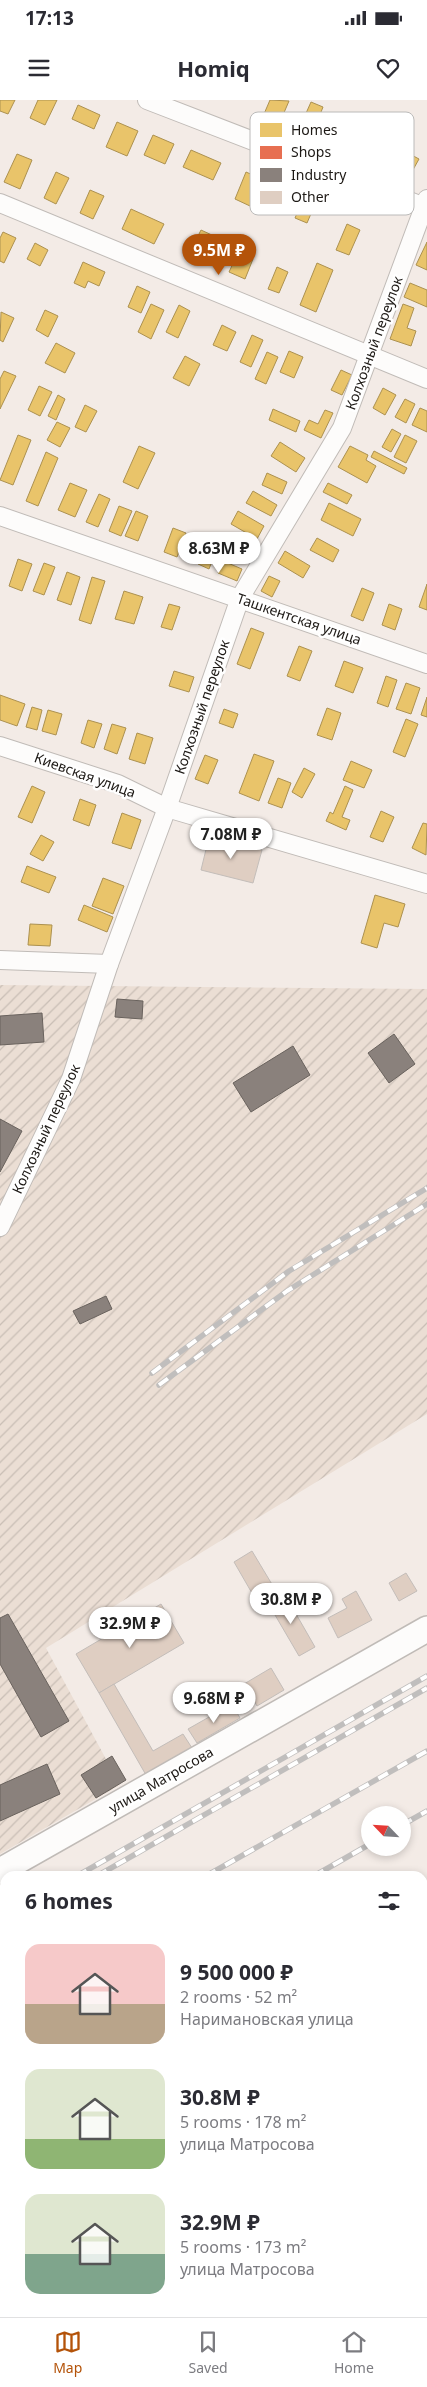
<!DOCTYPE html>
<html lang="en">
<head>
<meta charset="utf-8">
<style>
  :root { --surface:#fff; --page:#f2f2f3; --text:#2b2b33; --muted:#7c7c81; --line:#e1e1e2; --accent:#b45309 }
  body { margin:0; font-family:"Noto Sans",sans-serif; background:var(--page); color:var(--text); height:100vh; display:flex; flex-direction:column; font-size:19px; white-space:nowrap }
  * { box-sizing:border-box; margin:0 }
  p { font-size:16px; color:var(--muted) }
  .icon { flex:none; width:28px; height:28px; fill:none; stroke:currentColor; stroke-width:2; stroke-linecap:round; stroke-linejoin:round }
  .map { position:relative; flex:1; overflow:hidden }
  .sheet { position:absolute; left:0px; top:1771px; width:428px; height:446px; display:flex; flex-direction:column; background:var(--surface); border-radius:15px 15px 0 0; box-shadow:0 2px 8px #0003 }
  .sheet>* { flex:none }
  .needle { width:32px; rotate:295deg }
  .tools { position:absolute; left:361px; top:1706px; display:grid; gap:10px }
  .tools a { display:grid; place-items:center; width:50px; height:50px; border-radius:50%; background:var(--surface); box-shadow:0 2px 8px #0003; font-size:25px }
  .price { position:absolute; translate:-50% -42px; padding:0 11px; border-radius:18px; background:#fff; color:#222; font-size:16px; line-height:32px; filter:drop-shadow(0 1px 2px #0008) }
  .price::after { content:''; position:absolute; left:50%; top:30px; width:15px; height:11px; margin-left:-8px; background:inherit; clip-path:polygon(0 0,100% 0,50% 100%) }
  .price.active { background:var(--accent); color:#fff }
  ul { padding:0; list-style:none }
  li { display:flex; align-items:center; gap:15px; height:125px; padding:0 25px }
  li span { display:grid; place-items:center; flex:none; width:140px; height:100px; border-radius:15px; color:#555 }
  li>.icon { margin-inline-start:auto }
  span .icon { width:60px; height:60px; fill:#fffc; stroke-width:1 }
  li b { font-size:21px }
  h2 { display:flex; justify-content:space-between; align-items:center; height:60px; padding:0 25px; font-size:21px }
  .status { display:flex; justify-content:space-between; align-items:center; height:35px; padding:0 25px; background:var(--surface); direction:ltr }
  .status svg { height:14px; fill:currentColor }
  header { display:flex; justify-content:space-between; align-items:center; height:65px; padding:0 25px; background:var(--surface); font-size:22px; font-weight:700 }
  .tabs { display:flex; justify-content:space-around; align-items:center; height:70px; border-top:1px solid var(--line); background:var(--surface); font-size:14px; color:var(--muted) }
  .tabs a { display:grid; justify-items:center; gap:2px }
  .tabs .active { color:var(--accent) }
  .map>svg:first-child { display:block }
</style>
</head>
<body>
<div class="status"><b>17:13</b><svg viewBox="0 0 49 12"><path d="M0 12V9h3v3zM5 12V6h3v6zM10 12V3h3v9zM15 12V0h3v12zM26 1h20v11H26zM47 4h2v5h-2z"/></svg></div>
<header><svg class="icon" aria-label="menu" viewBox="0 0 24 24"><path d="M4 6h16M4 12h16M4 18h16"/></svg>Homiq<svg class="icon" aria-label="heart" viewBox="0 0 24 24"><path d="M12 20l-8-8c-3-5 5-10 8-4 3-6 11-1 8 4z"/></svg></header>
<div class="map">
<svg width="427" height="2217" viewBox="0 0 427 2217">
  <defs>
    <pattern id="industrial-furrows" width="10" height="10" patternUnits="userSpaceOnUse" patternTransform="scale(1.25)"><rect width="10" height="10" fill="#ebded4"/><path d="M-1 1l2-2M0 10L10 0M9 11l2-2" fill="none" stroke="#c9beb5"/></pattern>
  </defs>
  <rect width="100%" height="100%" fill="#f3ebe6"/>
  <g fill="url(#industrial-furrows)">
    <polygon points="0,885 427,889 427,1314 46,1548 120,1685 0,1754"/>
    <polygon points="427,1930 427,2217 0,2217 0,2187 5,2184 5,2212 422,2212 422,1933"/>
  </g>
  <g fill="#e9c46a" stroke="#ac9150">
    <polygon points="0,0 15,0 8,14 0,11"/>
    <polygon points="38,0 57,0 45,25 30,18"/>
    <polygon points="270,0 289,1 280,22 264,14"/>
    <polygon points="311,2 323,7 312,35 299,29"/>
    <polygon points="78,5 100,15 94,29 72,19"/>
    <polygon points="117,22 138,31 127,56 106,47"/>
    <polygon points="153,35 174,44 165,64 144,55"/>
    <polygon points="191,50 221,63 213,80 183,67"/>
    <polygon points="406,52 419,59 409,77 397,70"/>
    <polygon points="17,54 32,60 20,89 4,82"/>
    <polygon points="56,72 69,78 56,104 44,98"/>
    <polygon points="246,72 262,79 250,106 235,99"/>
    <polygon points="90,90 104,96 93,119 80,113"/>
    <polygon points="304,97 316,102 307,123 295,118"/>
    <polygon points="131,109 164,124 154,144 122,129"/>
    <polygon points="347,124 360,130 349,155 336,150"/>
    <polygon points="201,130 214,136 201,162 188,156"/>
    <polygon points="3,132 16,138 4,163 0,161 0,138"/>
    <polygon points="427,142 427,170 416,165"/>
    <polygon points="35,143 48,150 40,166 27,159"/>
    <polygon points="238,153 253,159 245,179 229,172"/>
    <polygon points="83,162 105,172 99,186 88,181 85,188 74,183"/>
    <polygon points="317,163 333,170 316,212 300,205"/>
    <polygon points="277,167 288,172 279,193 268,189"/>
    <polygon points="410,183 427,190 427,207 404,197"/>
    <polygon points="137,186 150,192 141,213 128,207"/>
    <polygon points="151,204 164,210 151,239 138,232"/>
    <polygon points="403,204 414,208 407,228 416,231 411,246 390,239"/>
    <polygon points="179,205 190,211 178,238 166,232"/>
    <polygon points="45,210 58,216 48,237 36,230"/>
    <polygon points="1,212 14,218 3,242 0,240"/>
    <polygon points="222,225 236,232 227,251 213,245"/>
    <polygon points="252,235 263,240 251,267 240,262"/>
    <polygon points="56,243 75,253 65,273 45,263"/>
    <polygon points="289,251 303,257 294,278 280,272"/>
    <polygon points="267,252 278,257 266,284 255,279"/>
    <polygon points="185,256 200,264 189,286 173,278"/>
    <polygon points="341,270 352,275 342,295 331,290"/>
    <polygon points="4,271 16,276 0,309 0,279"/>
    <polygon points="39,286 52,292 40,316 28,310"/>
    <polygon points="383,288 396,295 385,315 373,308"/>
    <polygon points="58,295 65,299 56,320 48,316"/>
    <polygon points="405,299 415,304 406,323 395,317"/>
    <polygon points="85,305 97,311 86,332 75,327"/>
    <polygon points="420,308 427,311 427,332 412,325"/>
    <polygon points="273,309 300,321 296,332 269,320"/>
    <polygon points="325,310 333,313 321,338 304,330 309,320 318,324"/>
    <polygon points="57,322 70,328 60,347 47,340"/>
    <polygon points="392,329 401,334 391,352 382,347"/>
    <polygon points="18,335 31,340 13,385 0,380"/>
    <polygon points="405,335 417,341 406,363 394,357"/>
    <polygon points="280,342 305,358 296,372 271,356"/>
    <polygon points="139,346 155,353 138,389 123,382"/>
    <polygon points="350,346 368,355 366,360 376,366 367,383 338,367"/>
    <polygon points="374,351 407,368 404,374 371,357"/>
    <polygon points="46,352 58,358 38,406 26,401"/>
    <polygon points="267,373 287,382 282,394 262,385"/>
    <polygon points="70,383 87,390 75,417 58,410"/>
    <polygon points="328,383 352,395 347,404 323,392"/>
    <polygon points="253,391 277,405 271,416 246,403"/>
    <polygon points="99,394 110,399 98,427 86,422"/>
    <polygon points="329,403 361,419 353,436 321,420"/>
    <polygon points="119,406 132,411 121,436 109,431"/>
    <polygon points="136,411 148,416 138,441 125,436"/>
    <polygon points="238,411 264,426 257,439 231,424"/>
    <polygon points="173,428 186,433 177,457 164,452"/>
    <polygon points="317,438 339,450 333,462 310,450"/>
    <polygon points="204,447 216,451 209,469 198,464"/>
    <polygon points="285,451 310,466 303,478 278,463"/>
    <polygon points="18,459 32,464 22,491 9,486"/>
    <polygon points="223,461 242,469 237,481 218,473"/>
    <polygon points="44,463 55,467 44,495 33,491"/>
    <polygon points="67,472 80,477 71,505 57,500"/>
    <polygon points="269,476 280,481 272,497 261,491"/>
    <polygon points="92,477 105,481 91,524 79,520"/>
    <polygon points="427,484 427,510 419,507"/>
    <polygon points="362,488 374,493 363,521 351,516"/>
    <polygon points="124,491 143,497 134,524 115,519"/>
    <polygon points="169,504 180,507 172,530 161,527"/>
    <polygon points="389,504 402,509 395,530 382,525"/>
    <polygon points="251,528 264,533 250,569 237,564"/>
    <polygon points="299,546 312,551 300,581 287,576"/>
    <polygon points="344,561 363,568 353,593 335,586"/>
    <polygon points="174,571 194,577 189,592 169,586"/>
    <polygon points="386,576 397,580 388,607 377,603"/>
    <polygon points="406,583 420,588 411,614 396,609"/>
    <polygon points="0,595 25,604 17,626 0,620"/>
    <polygon points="427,597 427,617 421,615"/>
    <polygon points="32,607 42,610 37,630 26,627"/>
    <polygon points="327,608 341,613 332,640 317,635"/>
    <polygon points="224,609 238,614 233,628 219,623"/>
    <polygon points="48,610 62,614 56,635 42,631"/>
    <polygon points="406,619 418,624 405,657 393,652"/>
    <polygon points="88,620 102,624 94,648 81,643"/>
    <polygon points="112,624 126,628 117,654 104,649"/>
    <polygon points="137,633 153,638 145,664 129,659"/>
    <polygon points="254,654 274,661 259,701 239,693"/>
    <polygon points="205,655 218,660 208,684 195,679"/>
    <polygon points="351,661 372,670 364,688 343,680"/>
    <polygon points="304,668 315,674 302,698 292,692"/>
    <polygon points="278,678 291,683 282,708 268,703"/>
    <polygon points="32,686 45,692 32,723 18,717"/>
    <polygon points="345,686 353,690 342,717 350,720 346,730 326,721 330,712 333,714"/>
    <polygon points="80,699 96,705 89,726 73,720"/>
    <polygon points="381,711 394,717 383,742 370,737"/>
    <polygon points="122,713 141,720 131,749 112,743"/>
    <polygon points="423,723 427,724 426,755 412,748"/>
    <polygon points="41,735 54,742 43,761 30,754"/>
    <polygon points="27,766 56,777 49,793 21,782"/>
    <polygon points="103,778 124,786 113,814 92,806"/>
    <polygon points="375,795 405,804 398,827 384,823 377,848 361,843"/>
    <polygon points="84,805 113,817 107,832 78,820"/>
    <polygon points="30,824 52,825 50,846 28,845"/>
  </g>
  <g fill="#8a817c" stroke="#69625d">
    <polygon points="117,899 143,901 142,919 115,917"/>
    <polygon points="42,913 44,942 0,945 0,916"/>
    <polygon points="394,934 415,964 389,983 368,953"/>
    <polygon points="293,946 310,975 251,1012 233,983"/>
    <polygon points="0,1019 22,1031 0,1072"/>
    <polygon points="106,1196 112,1209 80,1224 73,1211"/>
    <polygon points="8,1514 69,1621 41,1637 0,1564 0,1518"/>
    <polygon points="112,1656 126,1680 96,1698 81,1675"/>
    <polygon points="47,1664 60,1694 0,1721 0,1685"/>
    <polygon points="427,1944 427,1970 422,1972 422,1947"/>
    <polygon points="253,2212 273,2212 265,2217 255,2217"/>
  </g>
  <g fill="#dfcec2" stroke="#c3bdb9">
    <polygon points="209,737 262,750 253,783 201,770"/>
    <polygon points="252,1451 279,1496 260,1507 234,1462"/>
    <polygon points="406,1473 417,1491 399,1501 389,1483"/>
    <polygon points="356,1491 372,1520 338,1538 328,1518 347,1508 342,1499"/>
    <polygon points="284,1493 315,1547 299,1556 268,1503"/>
    <polygon points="161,1504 184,1543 99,1593 76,1554"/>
    <polygon points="271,1568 284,1590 257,1606 244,1584"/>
    <polygon points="114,1584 153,1651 183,1634 192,1648 146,1675 99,1593"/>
    <polygon points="232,1604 240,1618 197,1643 188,1629"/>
  </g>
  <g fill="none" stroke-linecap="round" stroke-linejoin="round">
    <g stroke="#c0bbb7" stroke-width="20">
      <g id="street">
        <polyline points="147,0 427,108"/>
        <polyline points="0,103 427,279"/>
        <polyline points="0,416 427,564"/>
        <polyline points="0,646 118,684 167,708 427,784"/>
        <polyline points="0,860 109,864"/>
        <polyline points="0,1127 71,979 109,864 167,708 240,498 342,328 427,99"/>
      </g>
    </g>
    <g stroke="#c0bbb7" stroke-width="28">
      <polyline id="secondary" points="0,1771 427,1529"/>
    </g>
    <g stroke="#a4a59b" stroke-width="30">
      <g id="primary">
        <polyline points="422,1880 427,1877"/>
        <polyline points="0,2125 5,2122"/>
      </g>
    </g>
    <use href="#street" stroke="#fdfcfb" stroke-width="18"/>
    <use href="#secondary" stroke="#fdfcfb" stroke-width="25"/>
    <use href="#primary" stroke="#e6e8e2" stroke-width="28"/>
    <g stroke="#c0bebd" stroke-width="5.5">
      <g id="rail">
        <polyline points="152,1273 289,1171 427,1088"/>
        <polyline points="159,1285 287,1191 427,1104"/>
        <polyline points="402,1725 427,1711"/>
        <polyline points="77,1776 427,1576"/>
        <polyline points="97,1776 427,1588"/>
        <polyline points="206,1776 427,1651"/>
        <polyline points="314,1776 370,1744"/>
        <polyline points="0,1820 5,1817"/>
        <polyline points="0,1832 5,1829"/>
        <polyline points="0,1894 5,1891"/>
        <polyline points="0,1953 5,1948"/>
        <polyline points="422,2074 427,2071"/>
        <polyline points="167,2217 174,2212"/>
      </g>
    </g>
    <use href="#rail" stroke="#fff" stroke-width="4" stroke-dasharray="11" stroke-linecap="butt"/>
  </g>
  <g text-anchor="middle" stroke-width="5" stroke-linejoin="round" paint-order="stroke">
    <g font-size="14" fill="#1d1915" stroke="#fff">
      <text transform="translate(374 243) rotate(-70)" y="5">Колхозный переулок</text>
      <text transform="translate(299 519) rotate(19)" y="5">Ташкентская улица</text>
      <text transform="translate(202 607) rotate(-71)" y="5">Колхозный переулок</text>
      <text transform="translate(85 675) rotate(20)" y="5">Киевская улица</text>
      <text transform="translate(46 1029) rotate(-65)" y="5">Колхозный переулок</text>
      <text transform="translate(161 1680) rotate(-30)" y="5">улица Матросова</text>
    </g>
  </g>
  <rect x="250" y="12" width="164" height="103" rx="8" fill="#fff" stroke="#bbbab9" stroke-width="1"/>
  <rect x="260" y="23" width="22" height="14" fill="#e9c46a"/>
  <rect x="260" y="46" width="22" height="13" fill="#e76f51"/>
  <rect x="260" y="68" width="22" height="14" fill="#8a817c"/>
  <rect x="260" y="91" width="22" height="13" fill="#dfcec2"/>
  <g font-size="14" fill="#1d1915">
    <text x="291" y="35">Homes</text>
    <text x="291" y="57">Shops</text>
    <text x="291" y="80">Industry</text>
    <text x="291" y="102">Other</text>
  </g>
</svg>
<div class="tools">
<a><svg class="needle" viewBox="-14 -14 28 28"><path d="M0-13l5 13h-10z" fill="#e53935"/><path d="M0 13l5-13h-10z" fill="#7c7c81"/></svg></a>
</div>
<b class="price active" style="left:219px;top:176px">9.5M ₽</b>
<b class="price" style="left:219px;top:474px">8.63M ₽</b>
<b class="price" style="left:231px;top:760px">7.08M ₽</b>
<b class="price" style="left:291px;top:1525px">30.8M ₽</b>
<b class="price" style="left:130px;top:1549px">32.9M ₽</b>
<b class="price" style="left:214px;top:1624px">9.68M ₽</b>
<section class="sheet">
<h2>6 homes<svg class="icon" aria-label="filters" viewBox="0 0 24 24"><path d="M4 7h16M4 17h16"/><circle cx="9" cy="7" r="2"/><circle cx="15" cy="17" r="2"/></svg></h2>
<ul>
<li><span style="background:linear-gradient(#f6c9c9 60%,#b9a48a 0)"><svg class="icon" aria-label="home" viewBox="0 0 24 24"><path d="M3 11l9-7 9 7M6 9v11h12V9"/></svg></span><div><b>9 500 000 ₽</b><p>2 rooms · 52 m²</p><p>Наримановская улица</p></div></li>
<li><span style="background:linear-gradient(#dfe7d0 70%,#8fb573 0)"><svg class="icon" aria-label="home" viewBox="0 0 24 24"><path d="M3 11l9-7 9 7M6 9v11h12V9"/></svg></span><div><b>30.8M ₽</b><p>5 rooms · 178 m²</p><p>улица Матросова</p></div></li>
<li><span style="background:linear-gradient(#dfe7d0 60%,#7fa58c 0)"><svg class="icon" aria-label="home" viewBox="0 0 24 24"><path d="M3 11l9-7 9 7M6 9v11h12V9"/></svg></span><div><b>32.9M ₽</b><p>5 rooms · 173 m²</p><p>улица Матросова</p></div></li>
</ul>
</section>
</div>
<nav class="tabs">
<a class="active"><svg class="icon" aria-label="map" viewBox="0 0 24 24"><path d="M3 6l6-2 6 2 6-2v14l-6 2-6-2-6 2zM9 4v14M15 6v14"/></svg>Map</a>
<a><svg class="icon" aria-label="saved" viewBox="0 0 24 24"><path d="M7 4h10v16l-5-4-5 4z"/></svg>Saved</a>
<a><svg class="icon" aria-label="home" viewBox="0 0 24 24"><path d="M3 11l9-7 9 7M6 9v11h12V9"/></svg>Home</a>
</nav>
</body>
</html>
